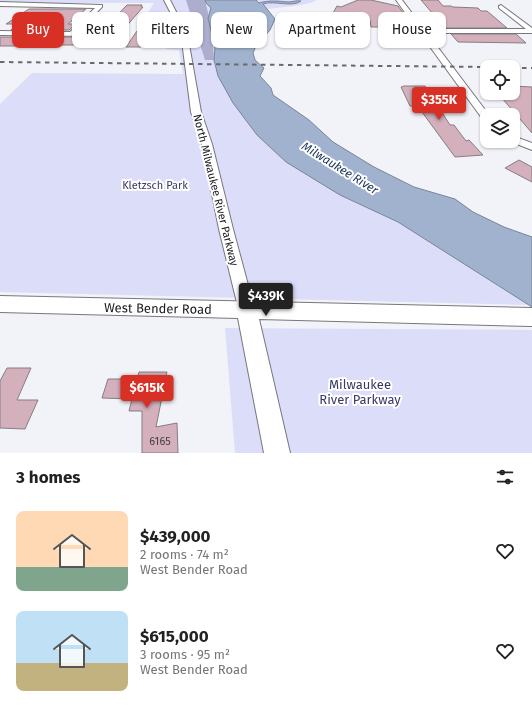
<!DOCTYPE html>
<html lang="en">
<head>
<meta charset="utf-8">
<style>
  :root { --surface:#fff; --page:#f6f6f6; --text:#222; --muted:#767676; --accent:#d93025 }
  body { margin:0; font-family:"Fira Sans",sans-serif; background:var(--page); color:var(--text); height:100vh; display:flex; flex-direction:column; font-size:15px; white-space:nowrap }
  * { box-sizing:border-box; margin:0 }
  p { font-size:13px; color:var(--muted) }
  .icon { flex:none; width:22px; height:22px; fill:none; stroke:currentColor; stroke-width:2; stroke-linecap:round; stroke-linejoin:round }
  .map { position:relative; height:453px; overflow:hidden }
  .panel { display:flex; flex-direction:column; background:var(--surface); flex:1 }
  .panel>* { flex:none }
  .banner { position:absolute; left:12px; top:12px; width:508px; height:36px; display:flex; gap:8px }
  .fabs { position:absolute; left:480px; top:60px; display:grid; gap:8px }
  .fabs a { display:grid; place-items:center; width:40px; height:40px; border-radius:8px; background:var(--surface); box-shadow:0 1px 3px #0004; font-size:20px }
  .price { position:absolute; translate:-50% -34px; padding:0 9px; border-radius:4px; background:var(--accent); color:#fff; font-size:13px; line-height:26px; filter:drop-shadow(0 1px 2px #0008) }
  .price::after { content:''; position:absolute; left:50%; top:24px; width:12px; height:9px; margin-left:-6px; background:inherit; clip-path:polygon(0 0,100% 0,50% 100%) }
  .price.selected { background:#222; color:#fff }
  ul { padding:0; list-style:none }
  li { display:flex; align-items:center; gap:12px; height:100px; padding:0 16px }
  li span { display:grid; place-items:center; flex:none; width:112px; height:80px; border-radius:8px; color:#555 }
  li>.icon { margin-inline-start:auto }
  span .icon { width:48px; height:48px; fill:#fffc; stroke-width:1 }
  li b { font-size:17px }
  h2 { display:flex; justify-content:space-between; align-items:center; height:48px; padding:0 16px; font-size:17px }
  .chip { padding:0 14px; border-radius:8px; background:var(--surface); box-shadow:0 1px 3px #0004; font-size:14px; line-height:36px }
  .chip.selected { background:var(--accent); color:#fff }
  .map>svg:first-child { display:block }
</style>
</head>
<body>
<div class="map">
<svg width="532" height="453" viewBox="0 0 532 453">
  <rect width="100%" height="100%" fill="#f2f2f9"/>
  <g fill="#dcddf9">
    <polygon points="0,0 234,0 241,78 467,265 529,305 0,292 0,104 32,73 183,74 179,50 166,49 169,39 163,22 142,22 154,3 0,3"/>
    <path d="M 256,0 L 317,0 C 307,6 281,7 268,9 Z"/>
    <polygon points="225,328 532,330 532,453 235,453"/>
  </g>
  <polygon fill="#adaece" points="186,0 205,0 212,30 214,60 205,60"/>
  <path fill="#a0b2ce" stroke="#788599" d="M 205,0 L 256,0 L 259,3 C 269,0 278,1 288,2 C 293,2 296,0 301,1 C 292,8 274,0 263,4 L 275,19 L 270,30 L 256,46 L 253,53 L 255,60 L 264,68 L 260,76 L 271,88 L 273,95 L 309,120 L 333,142 L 374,167 L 414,187 L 455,199 L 473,212 L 504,227 L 532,237 L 532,307 L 398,222 L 340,195 L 286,162 L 257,135 L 233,103 L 218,76 L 214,60 L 215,47 L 208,18 L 211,8 L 206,3 Z"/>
  <g fill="#d4b0bc" stroke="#857e81">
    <polygon points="358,0 371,0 398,6 404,14 387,13 389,16 384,16 390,27 371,27 370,20 329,20 337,6 341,7"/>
    <polygon points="421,0 438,0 443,6 451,6 453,7 478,8 481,11 487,11 507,28 445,28"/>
    <polygon points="127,5 142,5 141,7 143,7 124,29 104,29"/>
    <polygon points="29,9 86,9 68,24 76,24 69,30 11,30 19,24 6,24"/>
    <polygon points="86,25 100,25 94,30 81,30"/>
    <polygon points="155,30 149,45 142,45 141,47 126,47 137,31"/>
    <polygon points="451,34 516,34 526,43 458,42"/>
    <polygon points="0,37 87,37 79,45 29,45 28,46 0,46"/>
    <polygon points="404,86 425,86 450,125 454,125 466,141 469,140 483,155 455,157 422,112 416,112 413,106 410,106 401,87"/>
    <polygon points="513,86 532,87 532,133 501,97 513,97"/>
    <polygon points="519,160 532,167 532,182 505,168"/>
    <polygon points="7,368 31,368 17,400 38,400 25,429 0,428 0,381"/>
    <polygon points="139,372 167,372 156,427 177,423 178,453 142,453 142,411 129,411 132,399 102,398 108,379 137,379"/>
  </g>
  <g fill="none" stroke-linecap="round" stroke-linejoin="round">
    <g stroke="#77777d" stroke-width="2">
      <g id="minor">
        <polygon points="164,0 170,0 187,33 201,112 212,144 233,229 255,311 253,316 247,317 241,316 239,311 219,229 202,144 191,112 181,33"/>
        <polygon points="396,0 402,0 424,29 526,29 499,8 499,6 501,5 532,28 532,33 427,33 489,115 487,115 487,122 484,121"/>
        <path d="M 0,2 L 102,5 L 102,7 L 77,32 L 108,32 L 120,37 L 116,41 L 107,44 L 88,36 L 0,35 L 0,31 L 70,32 L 95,8 L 0,6 ZM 99,36 L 112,38 L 107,40 Z"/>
        <polygon points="513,136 532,143 532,150 509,141 513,141"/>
      </g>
    </g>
    <g stroke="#77777d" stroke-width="2">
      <polygon id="tertiary" points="0,296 532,308 532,326 259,319 290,453 264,453 238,318 0,312"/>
    </g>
    <use href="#minor" fill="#fff" fill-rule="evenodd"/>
    <use href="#tertiary" fill="#fff" fill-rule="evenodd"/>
    <g stroke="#6a6a6e" stroke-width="2" stroke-dasharray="4.5 4.5" stroke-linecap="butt">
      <polyline points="0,62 487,67"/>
      <polyline points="513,68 532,68"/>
    </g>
  </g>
  <g text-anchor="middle" stroke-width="4" stroke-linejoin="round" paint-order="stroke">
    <g font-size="11" fill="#3a3865" stroke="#fff">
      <text x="155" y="189">Kletzsch Park</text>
    </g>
    <g font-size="11" fill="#1b1b1e" stroke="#fff">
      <text transform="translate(216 190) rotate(76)" y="4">North Milwaukee River Parkway</text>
    </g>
    <g font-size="11" fill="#494046">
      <text x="160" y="445">6165</text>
    </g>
    <g font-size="12" font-style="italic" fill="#1c345a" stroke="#fff">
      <text transform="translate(340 168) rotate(32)" y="4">Milwaukee River</text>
    </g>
    <g font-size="13" fill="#1b1b1e" stroke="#fff">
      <text transform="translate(158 308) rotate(1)" y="5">West Bender Road</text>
    </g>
    <g font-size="13" fill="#3a3865" stroke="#fff">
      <text x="360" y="389">Milwaukee<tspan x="360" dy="15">River Parkway</tspan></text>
    </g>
  </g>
</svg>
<div class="fabs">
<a><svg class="icon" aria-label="locate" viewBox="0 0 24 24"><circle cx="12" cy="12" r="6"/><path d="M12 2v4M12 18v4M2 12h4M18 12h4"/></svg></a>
<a><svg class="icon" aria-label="layers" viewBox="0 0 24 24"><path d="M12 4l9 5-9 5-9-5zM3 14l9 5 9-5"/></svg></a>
</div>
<b class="price" style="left:439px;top:121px">$355K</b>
<b class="price selected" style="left:266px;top:317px">$439K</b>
<b class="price" style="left:147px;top:409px">$615K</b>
<div class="banner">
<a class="chip selected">Buy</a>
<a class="chip">Rent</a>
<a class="chip">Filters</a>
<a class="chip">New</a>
<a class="chip">Apartment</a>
<a class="chip">House</a>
</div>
</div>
<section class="panel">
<h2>3 homes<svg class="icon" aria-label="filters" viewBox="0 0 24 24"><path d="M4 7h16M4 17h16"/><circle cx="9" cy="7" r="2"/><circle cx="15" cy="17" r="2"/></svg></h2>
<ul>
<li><span style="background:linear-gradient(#ffd9b3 70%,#7fa58c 0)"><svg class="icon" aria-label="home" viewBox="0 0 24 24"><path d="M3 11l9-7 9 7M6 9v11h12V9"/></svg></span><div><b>$439,000</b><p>2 rooms · 74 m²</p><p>West Bender Road</p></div><svg class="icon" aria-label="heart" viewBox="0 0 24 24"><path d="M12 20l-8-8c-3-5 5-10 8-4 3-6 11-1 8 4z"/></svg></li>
<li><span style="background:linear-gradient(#bfe0f5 65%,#c2b280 0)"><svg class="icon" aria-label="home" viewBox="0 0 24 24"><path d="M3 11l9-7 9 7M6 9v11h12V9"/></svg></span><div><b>$615,000</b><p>3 rooms · 95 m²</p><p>West Bender Road</p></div><svg class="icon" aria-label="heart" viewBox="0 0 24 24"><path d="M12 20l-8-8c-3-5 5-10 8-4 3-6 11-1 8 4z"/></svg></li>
</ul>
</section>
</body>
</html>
